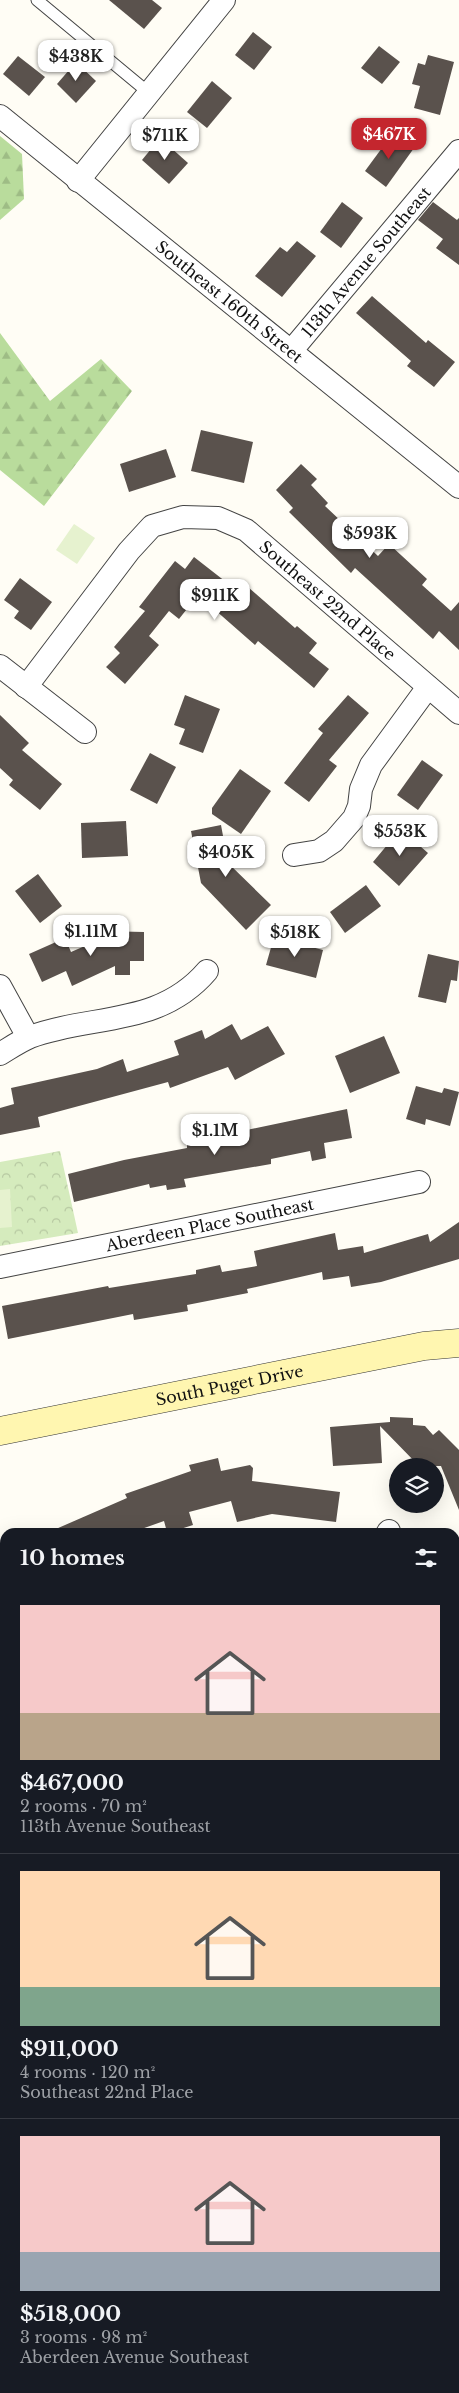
<!DOCTYPE html>
<html lang="en">
<head>
<meta charset="utf-8">
<style>
  :root { --surface:#171b24; --page:#242831; --text:#f1f3f6; --muted:#9ea1a6; --line:#363941; --accent:#c4262e }
  body { margin:0; font-family:"Libre Baskerville",serif; background:var(--page); color:var(--text); height:100vh; display:flex; flex-direction:column; font-size:19px; white-space:nowrap }
  * { box-sizing:border-box; margin:0 }
  p { font-size:16px; color:var(--muted) }
  .icon { flex:none; width:28px; height:28px; fill:none; stroke:currentColor; stroke-width:2; stroke-linecap:round; stroke-linejoin:round }
  .map { position:relative; flex:1; overflow:hidden }
  .details { position:absolute; left:0px; top:1528px; width:460px; height:866px; display:flex; flex-direction:column; background:var(--surface); border-radius:15px 15px 0 0; box-shadow:0 5px 20px #0002 }
  .details>* { flex:none }
  .buttons { position:absolute; left:389px; top:1458px; display:grid; gap:10px }
  .buttons a { display:grid; place-items:center; width:55px; height:55px; border-radius:50%; background:var(--surface); box-shadow:0 5px 20px #0002; font-size:25px }
  .price { position:absolute; translate:-50% -42px; padding:0 11px; border-radius:10px; background:#fff; color:#222; font-size:16px; line-height:32px; filter:drop-shadow(0 1px 2px #0008) }
  .price::after { content:''; position:absolute; left:50%; top:30px; width:15px; height:11px; margin-left:-8px; background:inherit; clip-path:polygon(0 0,100% 0,50% 100%) }
  .price.active { background:var(--accent); color:#fff }
  ul { padding:0; list-style:none }
  li { display:grid; align-content:center; gap:10px; height:265px; padding:0 20px }
  li+li { border-top:1px solid var(--line) }
  li span { display:grid; place-items:center; height:155px; border-radius:0px; color:#555 }
  li>.icon { margin-inline-start:auto }
  span .icon { width:90px; height:90px; fill:#fffc; stroke-width:1 }
  li b { font-size:21px }
  h2 { display:flex; justify-content:space-between; align-items:center; height:60px; padding:0 20px; font-size:21px }
  .map>svg:first-child { display:block }
</style>
</head>
<body>
<div class="map">
<svg width="459" height="2393" viewBox="0 0 459 2393">
  <defs>
    <pattern id="forest-firs" width="22" height="20" patternUnits="userSpaceOnUse" patternTransform="scale(1.25)"><rect width="22" height="20" fill="#b9dc9c"/><path d="M5 1l3.5 6h-7zM16 11l3.5 6h-7z" fill="#9ebc85"/></pattern>
    <pattern id="park-crowns" width="20" height="18" patternUnits="userSpaceOnUse" patternTransform="scale(1.25)"><rect width="20" height="18" fill="#d5ebbd"/><path d="M2 6a3 3 0 1 1 6 0M12 15a3 3 0 1 1 6 0" fill="none" stroke="#b6c8a1"/></pattern>
  </defs>
  <rect width="100%" height="100%" fill="#fffdf5"/>
  <g fill="url(#forest-firs)">
    <polygon points="0,136 22,154 24,199 0,220"/>
    <polygon points="0,333 50,401 101,359 132,391 44,506 0,470"/>
    <polygon points="455,1760 459,1763 459,1973 455,1967"/>
  </g>
  <polygon fill="url(#park-crowns)" points="60,1151 78,1233 0,1246 0,1162"/>
  <g fill="#e6f2cf">
    <polygon points="74,524 95,538 77,564 56,550"/>
    <polygon points="10,1189 12,1227 0,1228 0,1190"/>
  </g>
  <g fill="#5a524d">
    <polygon points="109,0 152,0 162,8 144,29"/>
    <polygon points="253,32 272,47 254,70 235,55"/>
    <polygon points="379,46 400,62 382,84 361,68"/>
    <polygon points="428,55 454,62 440,115 414,108 420,86 412,84 418,63 425,65"/>
    <polygon points="18,56 45,77 29,96 3,74"/>
    <polygon points="76,62 96,81 76,103 57,84"/>
    <polygon points="212,81 232,98 207,128 187,112"/>
    <polygon points="393,133 414,148 386,187 365,171"/>
    <polygon points="160,138 188,163 169,184 142,160"/>
    <polygon points="342,202 363,218 341,248 320,232"/>
    <polygon points="433,202 457,220 459,218 459,265 436,248 443,239 418,220"/>
    <polygon points="297,241 316,256 282,297 255,276 280,247 287,252"/>
    <polygon points="372,296 426,343 428,340 455,362 434,387 407,366 411,361 356,313"/>
    <polygon points="201,430 253,442 244,483 191,471"/>
    <polygon points="166,449 176,477 129,492 120,464"/>
    <polygon points="301,464 317,479 311,485 328,503 325,506 378,556 389,544 427,579 422,585 451,611 459,602 459,650 439,631 433,639 355,568 351,573 289,512 293,508 276,490"/>
    <polygon points="194,557 235,589 241,581 295,628 297,626 317,643 309,653 329,669 314,688 258,641 255,645 198,595 179,619 169,611 149,636 159,645 125,684 106,667 120,653 114,647 145,611 139,607 175,561 185,569"/>
    <polygon points="20,578 52,602 31,630 14,618 19,611 4,600"/>
    <polygon points="185,695 220,709 203,753 179,744 185,729 174,725"/>
    <polygon points="348,695 369,713 329,760 337,766 309,802 284,783 323,733 318,729"/>
    <polygon points="0,715 29,743 22,750 62,784 40,810 9,785 13,780 0,768"/>
    <polygon points="150,753 176,767 157,804 130,790"/>
    <polygon points="422,760 443,775 418,810 397,795"/>
    <polygon points="240,769 271,791 241,834 212,814 212,808"/>
    <polygon points="126,821 128,856 82,858 81,823"/>
    <polygon points="221,825 228,863 271,905 246,930 201,883 191,831"/>
    <polygon points="398,827 428,853 399,886 373,862 388,844 385,841"/>
    <polygon points="38,874 62,906 40,923 15,891"/>
    <polygon points="366,885 381,906 345,933 330,912"/>
    <polygon points="101,931 144,932 144,961 130,961 130,975 115,975 115,966 72,986 66,971 42,982 29,954 65,938 71,952 101,939"/>
    <polygon points="274,937 323,950 316,978 266,965"/>
    <polygon points="428,954 459,961 457,981 451,980 446,1003 418,997"/>
    <polygon points="232,1024 241,1040 268,1026 285,1054 235,1080 228,1067 170,1088 168,1082 38,1117 40,1127 0,1135 0,1108 14,1104 11,1088 97,1069 123,1059 127,1072 179,1055 174,1041 202,1030 205,1039"/>
    <polygon points="384,1036 400,1073 350,1093 335,1056"/>
    <polygon points="416,1086 442,1093 444,1088 459,1092 450,1126 426,1119 425,1125 406,1119"/>
    <polygon points="347,1109 352,1138 324,1143 326,1158 312,1161 310,1151 271,1159 271,1164 184,1179 186,1187 167,1190 166,1185 150,1188 149,1184 74,1202 68,1174 124,1160 187,1148 187,1144 243,1136 242,1131"/>
    <polygon points="459,1222 459,1259 381,1282 351,1287 349,1276 323,1280 322,1272 247,1289 248,1293 187,1305 188,1311 134,1320 133,1314 8,1339 2,1306 108,1286 109,1288 196,1274 196,1270 220,1265 222,1272 257,1266 254,1251 335,1233 338,1250 363,1246 364,1253 428,1234 430,1242"/>
    <polygon points="390,1417 413,1418 413,1425 425,1426 433,1435 439,1430 459,1450 459,1510 441,1466 419,1466 380,1426 382,1463 333,1466 330,1427 390,1422"/>
    <polygon points="218,1458 221,1471 250,1465 253,1468 252,1481 340,1492 336,1522 272,1514 237,1522 231,1501 189,1512 193,1525 171,1532 167,1532 164,1521 133,1532 49,1532 127,1498 125,1494 191,1471 189,1465"/>
  </g>
  <g fill="none" stroke-linecap="round" stroke-linejoin="round">
    <g stroke="#444" stroke-width="13">
      <polyline id="lane" points="37,0 149,93"/>
    </g>
    <g stroke="#444" stroke-width="24">
      <g id="street">
        <path id="s1" d="M 0,116 L 459,487"/>
        <polyline points="78,181 224,0"/>
        <path id="s2" d="M 292,350 L 459,151"/>
        <polyline points="0,666 85,732"/>
        <path id="s3" d="M 26,687 L 129,551 L 152,526 L 183,517 L 218,518 L 246,530 L 459,713"/>
        <polyline points="294,855 319,851 334,841 354,818 359,806 361,789 371,765 428,687"/>
        <polyline points="0,986 28,1037"/>
        <path d="M 0,1054 C 10,1048 20,1041 30,1037 C 92,1014 159,1027 207,971"/>
        <path id="s4" d="M 0,1267 L 419,1182"/>
        <polyline points="388,1532 389,1531"/>
        <polyline points="455,1631 459,1634"/>
        <polyline points="0,1648 5,1652"/>
        <polyline points="0,1698 5,1692"/>
        <polyline points="455,2303 459,2305"/>
        <polyline points="0,2370 5,2364"/>
        <polyline points="262,2393 266,2389"/>
      </g>
    </g>
    <g stroke="#333" stroke-width="29">
      <g id="secondary">
        <path id="s5" d="M 0,1431 L 424,1346 L 459,1343"/>
      </g>
    </g>
    <use href="#lane" stroke="#fff" stroke-width="11"/>
    <use href="#street" stroke="#fff" stroke-width="22"/>
    <use href="#secondary" stroke="#fff6b0" stroke-width="28"/>
  </g>
  <g text-anchor="middle" stroke-width="5" stroke-linejoin="round" paint-order="stroke">
    <g font-size="16" fill="#111" stroke="#fff">
      <text dy="6" stroke="none"><textPath href="#s2" startOffset="115">113th Avenue Southeast</textPath></text>
      <text dy="6" stroke="none"><textPath href="#s1" startOffset="295">Southeast 160th Street</textPath></text>
      <text dy="6" stroke="none"><textPath href="#s3" startOffset="410">Southeast 22nd Place</textPath></text>
      <text dy="6" stroke="none"><textPath href="#s4" startOffset="214">Aberdeen Place Southeast</textPath></text>
      <text dy="6" stroke="none"><textPath href="#s5" startOffset="234">South Puget Drive</textPath></text>
    </g>
  </g>
</svg>
<div class="buttons">
<a><svg class="icon" aria-label="layers" viewBox="0 0 24 24"><path d="M12 4l9 5-9 5-9-5zM3 14l9 5 9-5"/></svg></a>
</div>
<b class="price" style="left:76px;top:82px">$438K</b>
<b class="price active" style="left:389px;top:160px">$467K</b>
<b class="price" style="left:165px;top:161px">$711K</b>
<b class="price" style="left:370px;top:559px">$593K</b>
<b class="price" style="left:215px;top:621px">$911K</b>
<b class="price" style="left:400px;top:857px">$553K</b>
<b class="price" style="left:226px;top:878px">$405K</b>
<b class="price" style="left:91px;top:957px">$1.11M</b>
<b class="price" style="left:295px;top:958px">$518K</b>
<b class="price" style="left:215px;top:1156px">$1.1M</b>
<section class="details">
<h2>10 homes<svg class="icon" aria-label="filters" viewBox="0 0 24 24"><path d="M4 7h16M4 17h16"/><circle cx="9" cy="7" r="2"/><circle cx="15" cy="17" r="2"/></svg></h2>
<ul>
<li><span style="background:linear-gradient(#f6c9c9 70%,#b9a48a 0)"><svg class="icon" aria-label="home" viewBox="0 0 24 24"><path d="M3 11l9-7 9 7M6 9v11h12V9"/></svg></span><div><b>$467,000</b><p>2 rooms · 70 m²</p><p>113th Avenue Southeast</p></div></li>
<li><span style="background:linear-gradient(#ffd9b3 75%,#7fa58c 0)"><svg class="icon" aria-label="home" viewBox="0 0 24 24"><path d="M3 11l9-7 9 7M6 9v11h12V9"/></svg></span><div><b>$911,000</b><p>4 rooms · 120 m²</p><p>Southeast 22nd Place</p></div></li>
<li><span style="background:linear-gradient(#f6c9c9 75%,#9aa5b1 0)"><svg class="icon" aria-label="home" viewBox="0 0 24 24"><path d="M3 11l9-7 9 7M6 9v11h12V9"/></svg></span><div><b>$518,000</b><p>3 rooms · 98 m²</p><p>Aberdeen Avenue Southeast</p></div></li>
</ul>
</section>
</div>
</body>
</html>
